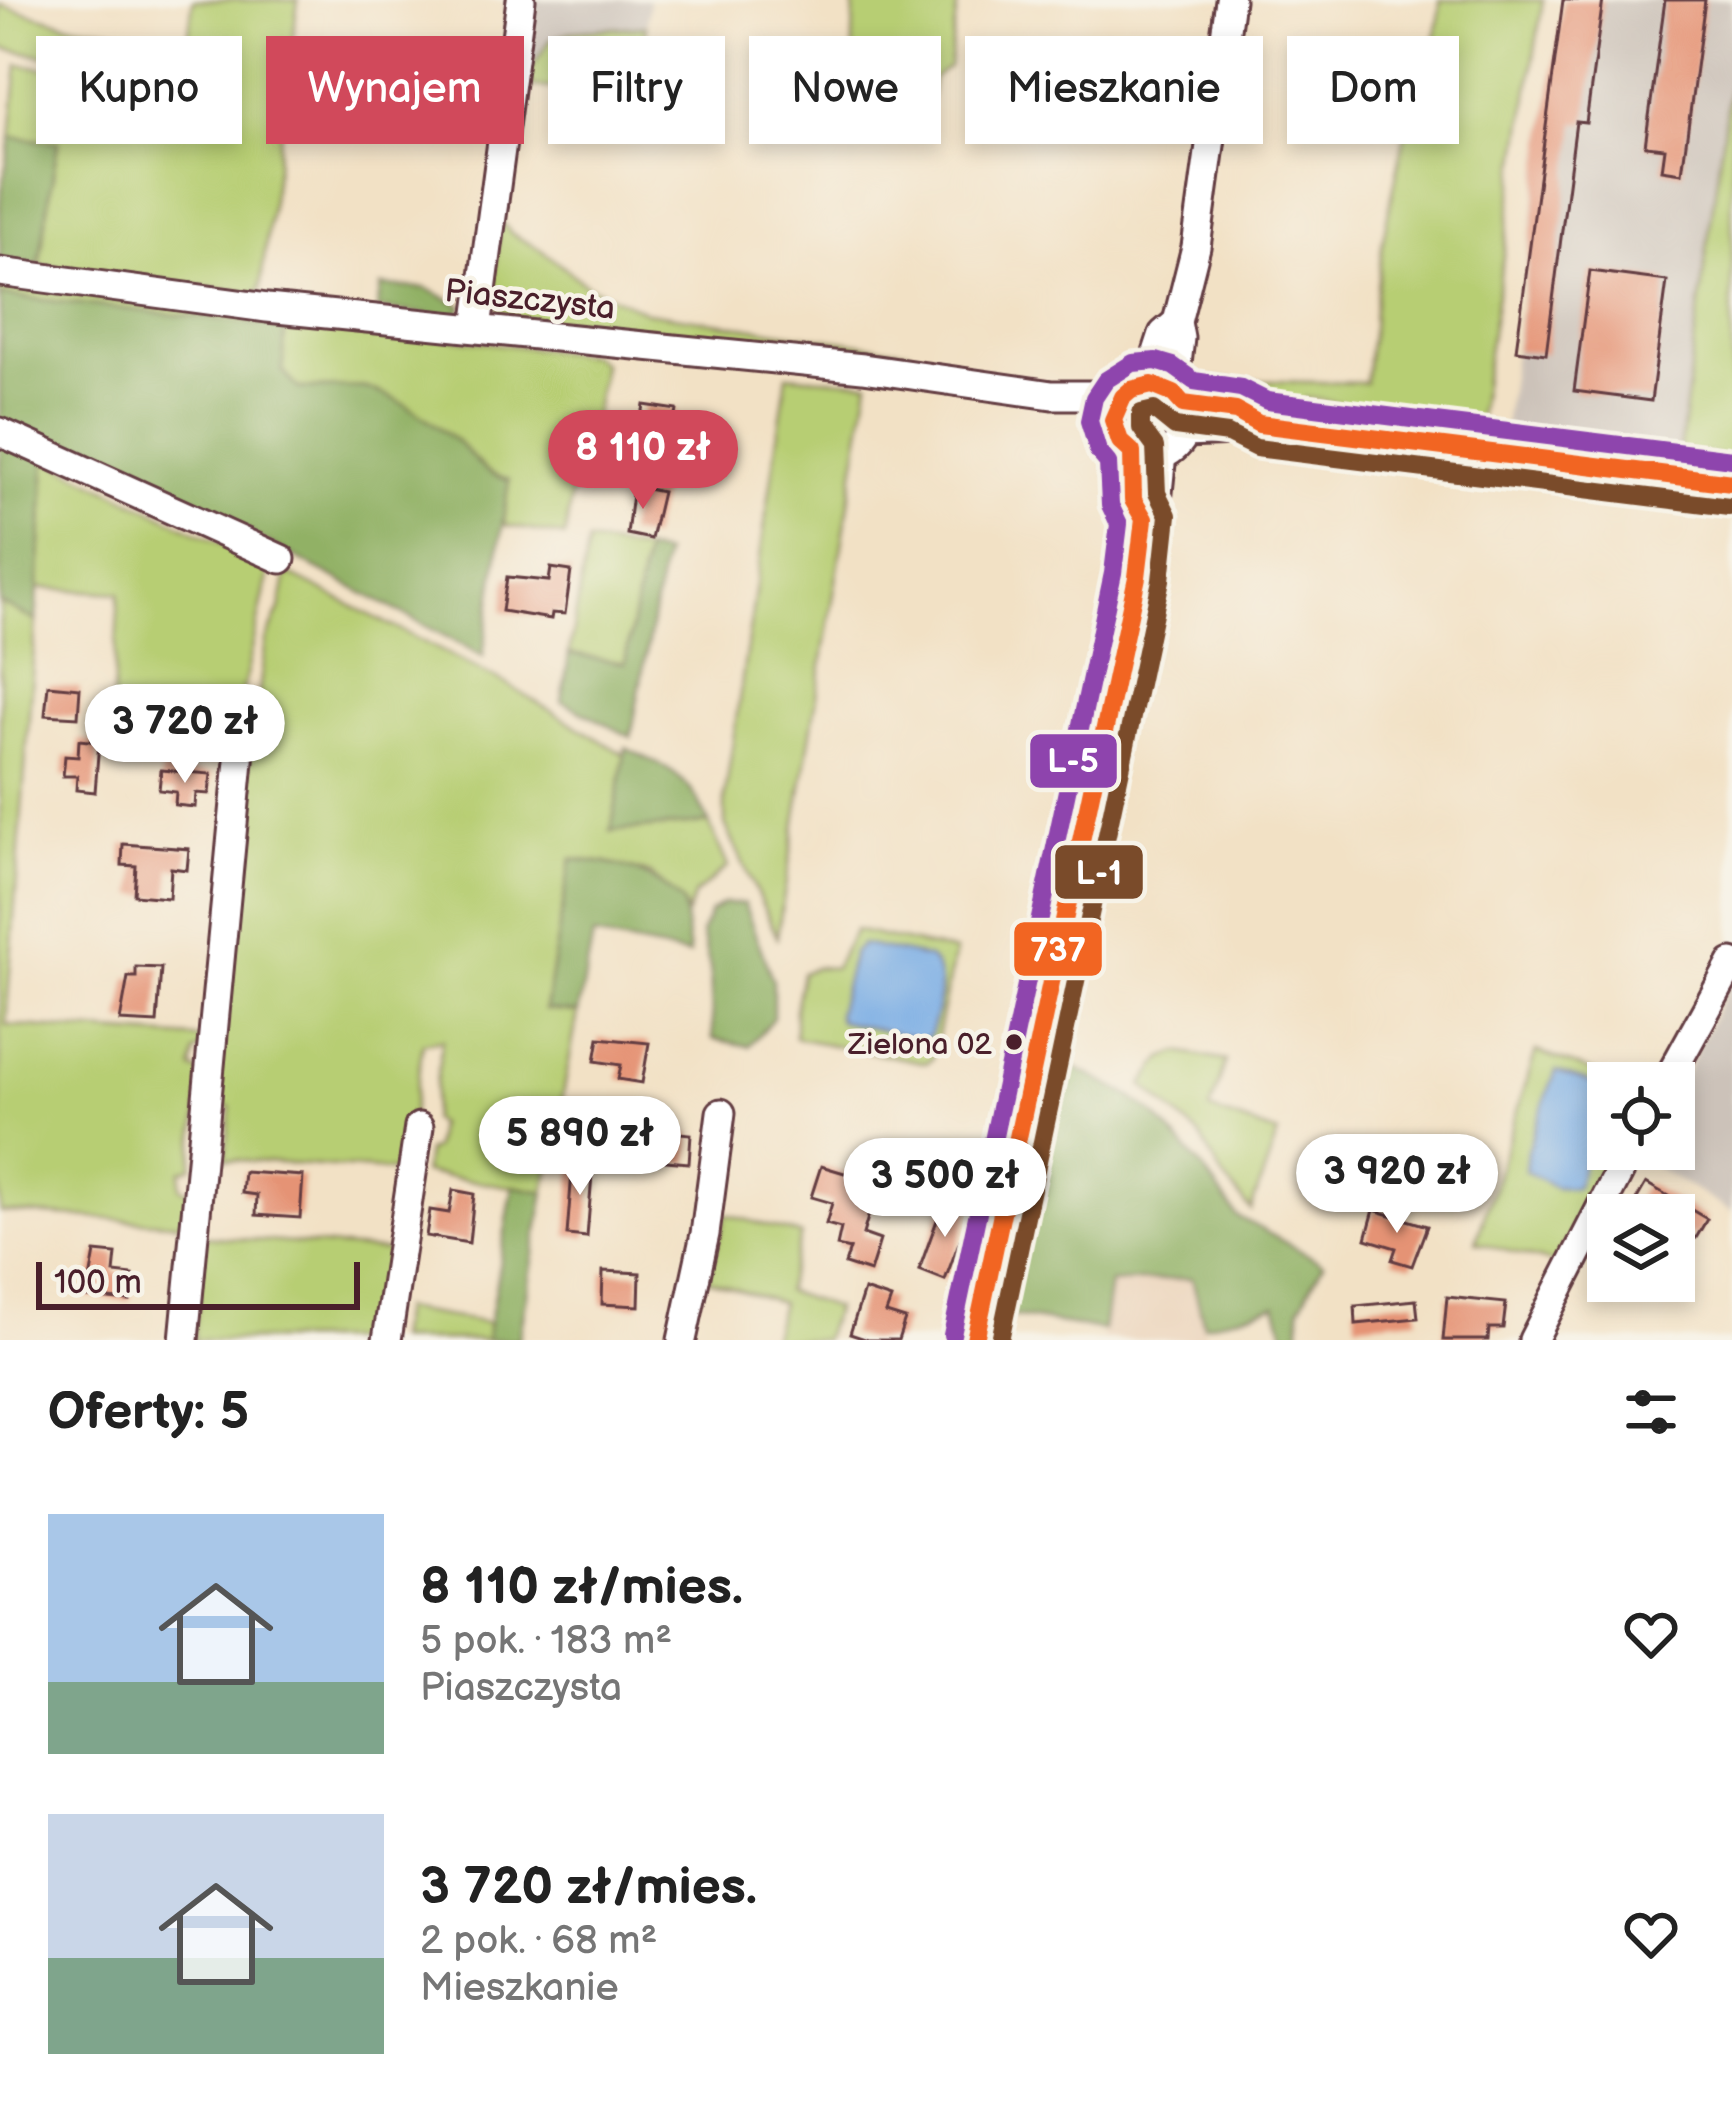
<!DOCTYPE html>
<html lang="pl">
<head>
<meta charset="utf-8">
<style>
  :root { --surface:#fff; --page:#f6f6f6; --text:#222; --muted:#767676; --accent:#d1495b }
  body { margin:0; font-family:"Balsamiq Sans",sans-serif; background:var(--page); color:var(--text); height:100vh; display:flex; flex-direction:column; font-size:45px; white-space:nowrap }
  * { box-sizing:border-box; margin:0 }
  p { font-size:39px; color:var(--muted) }
  .icon { flex:none; width:66px; height:66px; fill:none; stroke:currentColor; stroke-width:2; stroke-linecap:round; stroke-linejoin:round }
  .map { position:relative; height:1340px; overflow:hidden }
  .drawer { display:flex; flex-direction:column; background:var(--surface); flex:1 }
  .drawer>* { flex:none }
  .hud { position:absolute; left:36px; top:36px; width:1662px; height:108px; display:flex; gap:24px }
  .tools { position:absolute; left:1587px; top:1062px; display:grid; gap:24px }
  .tools a { display:grid; place-items:center; width:108px; height:108px; border-radius:0px; background:var(--surface); box-shadow:0 6px 18px #0003; font-size:60px }
  .scale { position:absolute; left:36px; bottom:30px; width:324px; box-sizing:border-box; padding-left:12px; border:6px solid #4a1f2b; border-top:0; font-size:33px; line-height:42px; white-space:nowrap; color:#4a1f2b; -webkit-text-stroke:9px #f7f3e8; paint-order:stroke }
  .price { position:absolute; translate:-50% -102px; padding:0 27px; border-radius:42px; background:#fff; color:#222; font-size:39px; line-height:78px; filter:drop-shadow(0 3px 6px #0008) }
  .price::after { content:''; position:absolute; left:50%; top:72px; width:36px; height:27px; margin-left:-18px; background:inherit; clip-path:polygon(0 0,100% 0,50% 100%) }
  .price.on { background:var(--accent); color:#fff }
  ul { padding:0; list-style:none }
  li { display:flex; align-items:center; gap:36px; height:300px; padding:0 48px }
  li span { display:grid; place-items:center; flex:none; width:336px; height:240px; border-radius:0px; color:#555 }
  li>.icon { margin-inline-start:auto }
  span .icon { width:144px; height:144px; fill:#fffc; stroke-width:1 }
  li b { font-size:51px }
  h2 { display:flex; justify-content:space-between; align-items:center; height:144px; padding:0 48px; font-size:51px }
  .chip { padding:0 42px; border-radius:0px; background:var(--surface); box-shadow:0 6px 18px #0003; font-size:42px; line-height:108px }
  .chip.on { background:var(--accent); color:#fff }
  .map>svg:first-child { display:block }
</style>
</head>
<body>
<div class="map">
<svg width="1732" height="1340" viewBox="0 0 1732 1340">
  <rect width="100%" height="100%" fill="#f7f3e8"/>
  <filter id="ink" filterUnits="userSpaceOnUse"><feTurbulence type="fractalNoise" baseFrequency=".00833" numOctaves="2"/><feDisplacementMap in="SourceGraphic" scale="24" xChannelSelector="R" yChannelSelector="G"/><feConvolveMatrix kernelMatrix="1 2 1 2 8 2 1 2 1" color-interpolation-filters="sRGB"/></filter>
  <filter id="wash" filterUnits="userSpaceOnUse"><feTurbulence type="fractalNoise" baseFrequency=".004" numOctaves="4" result="noise"/><feDisplacementMap in="SourceGraphic" scale="48" xChannelSelector="R" yChannelSelector="G"/><feGaussianBlur stdDeviation="2.7" result="paint"/><feColorMatrix in="noise" values="0 0 0 0 0 0 0 0 0 0 0 0 0 0 0 0 0 1.4 0 .05"/><feComposite in="paint" operator="in"/></filter>
  <g filter="url(#wash)">
    <rect width="100%" height="100%" fill="#f2e1c5"/>
    <polygon fill="#ebd2b8" points="1193,1278 1207,1340 1102,1340 1109,1283"/>
    <g fill="#ccc2b9">
      <polygon points="504,0 649,0 646,26 574,31 552,39 519,86 505,63"/>
      <polygon points="1563,0 1732,0 1732,67 1679,451 1568,436 1566,430 1547,428 1542,433 1504,427"/>
      <polygon points="1732,978 1732,1212 1639,1158 1644,1149 1674,1149 1674,1096"/>
    </g>
    <g fill="#b7ce73" stroke="#80764f" stroke-width="3">
      <polygon points="193,0 298,0 260,290 253,294 39,265 58,142 11,137 18,64 137,83 185,63"/>
      <polygon points="854,0 958,0 949,67 933,78 930,100 920,105 852,89"/>
      <polygon points="1440,0 1543,0 1477,423 1305,398 1304,402 1221,391 1211,380 1365,383 1383,239 1412,101 1427,70 1439,21"/>
      <polygon points="0,5 68,24 160,36 144,66 119,68 6,49 0,46"/>
      <path d="M 646,26 C 644,38 645,55 641,66 C 629,97 547,87 519,86 L 551,39 L 574,31 Z"/>
      <polygon points="1732,67 1732,458 1679,451"/>
      <polygon points="500,220 512,234 540,249 585,284 647,312 910,351 909,362 531,325 498,309 493,293"/>
      <polygon points="0,285 591,355 603,364 583,483 571,495 565,537 504,525 508,480 489,476 479,464 362,387 345,390 298,388 283,372 284,327 0,295"/>
      <polygon points="787,375 869,382 777,937 725,824 725,795"/>
      <polygon points="46,459 270,567 236,722 112,713 119,593 38,588"/>
      <polygon points="588,542 645,551 625,664 569,654"/>
      <polygon points="287,573 501,681 625,755 612,831 709,823 728,867 695,894 687,914 682,903 650,874 606,863 572,859 545,1009 578,1013 545,1192 423,1173 426,1152 434,1148 437,1124 431,1119 442,1040 423,1043 403,1172 225,1159 231,1107 212,1105 239,838 266,641 280,609"/>
      <polygon points="0,603 36,621 6,1025 205,1039 204,1048 195,1052 192,1069 202,1074 192,1167 181,1171 180,1187 190,1193 186,1224 0,1212"/>
      <polygon points="855,930 955,952 932,1059 927,1063 795,1038 795,1010 802,973 816,967 834,968"/>
      <polygon points="1536,1051 1623,1083 1608,1083 1608,1149 1617,1149 1555,1264 1476,1242"/>
      <polygon points="1179,1052 1226,1061 1210,1110 1278,1134 1251,1210 1223,1177 1200,1136 1143,1085 1163,1058"/>
      <polygon points="726,1214 801,1235 785,1291 835,1308 823,1340 771,1340 781,1303 707,1279"/>
      <polygon points="205,1236 391,1251 377,1340 194,1340"/>
      <polygon points="401,1309 489,1323 486,1340 396,1340"/>
    </g>
    <g fill="#91b165" stroke="#6e6848" stroke-width="3">
      <polygon points="11,137 58,142 39,265 0,260 0,201"/>
      <polygon points="381,286 425,288 463,306 456,317 377,309"/>
      <path d="M 0,295 L 285,327 L 283,372 L 298,388 C 313,389 355,386 365,388 C 397,396 431,420 456,441 C 477,459 480,474 509,480 L 483,656 L 234,525 L 0,424 Z"/>
      <polygon points="0,437 46,459 36,621 0,603"/>
      <polygon points="645,551 664,554 631,737 562,701 569,654 625,663"/>
      <path d="M 626,748 C 672,771 688,774 709,823 L 611,831 Z"/>
      <path d="M 571,859 C 620,864 647,868 683,903 L 689,955 L 593,936 L 578,1013 L 545,1010 Z"/>
      <polygon points="723,904 744,904 773,981 773,1018 749,1046 713,1039 710,968 701,933 710,912"/>
      <polygon points="1057,1058 1130,1096 1153,1113 1202,1167 1237,1216 1323,1263 1300,1307 1300,1340 1287,1340 1276,1305 1204,1325 1192,1278 1110,1283 1103,1330 1000,1314"/>
      <polygon points="513,1186 545,1192 519,1340 486,1340"/>
    </g>
    <g fill="#77abe4" stroke="#606588" stroke-width="3">
      <path d="M 862,944 L 928,958 C 950,975 937,1014 929,1037 L 922,1039 L 839,1021 L 837,1014 L 853,953 Z"/>
      <polygon points="1556,1071 1608,1088 1608,1099 1575,1188 1555,1187 1525,1171 1527,1150"/>
    </g>
    <g id="blocks">
      <g fill="#e59374">
        <polygon points="1563,0 1603,0 1586,123 1576,122 1546,354 1516,350"/>
        <polygon points="1665,0 1705,0 1682,173 1662,170 1665,148 1645,146"/>
        <polygon points="1590,271 1667,281 1651,401 1574,391"/>
        <polygon points="644,405 677,410 670,449 637,443"/>
        <polygon points="633,486 662,492 651,539 627,534"/>
        <polygon points="551,568 571,571 565,614 552,613 551,619 502,611 507,577 549,581"/>
        <polygon points="48,685 80,688 78,717 45,715"/>
        <polygon points="79,740 99,742 95,792 76,790 77,776 63,776 65,756 78,757"/>
        <polygon points="161,770 211,774 209,794 196,793 195,807 175,805 176,792 159,790"/>
        <polygon points="123,844 189,849 187,870 171,868 169,898 134,895 136,866 122,865"/>
        <polygon points="136,967 161,968 157,1023 120,1021 128,977 136,977"/>
        <polygon points="599,1038 649,1043 642,1083 618,1079 621,1065 595,1061"/>
        <polygon points="602,1126 691,1134 689,1163 600,1155"/>
        <polygon points="573,1160 593,1162 587,1237 567,1235"/>
        <polygon points="821,1166 878,1183 863,1234 880,1240 870,1272 845,1264 850,1249 837,1246 841,1228 826,1224 832,1203 811,1197"/>
        <polygon points="244,1172 303,1176 300,1218 256,1215 257,1195 242,1193"/>
        <polygon points="1646,1183 1707,1219 1696,1238 1678,1227 1685,1215 1658,1215 1635,1202"/>
        <polygon points="453,1190 474,1194 469,1243 426,1236 430,1210 449,1213"/>
        <polygon points="944,1201 971,1210 945,1280 919,1270"/>
        <polygon points="1374,1210 1427,1226 1412,1266 1392,1260 1396,1248 1366,1239"/>
        <polygon points="95,1252 116,1254 114,1273 133,1275 130,1301 87,1297"/>
        <polygon points="603,1271 640,1273 639,1306 602,1304"/>
        <polygon points="864,1290 891,1299 886,1313 905,1319 898,1340 868,1340 850,1334"/>
        <polygon points="1447,1297 1506,1303 1503,1328 1489,1328 1488,1340 1443,1340"/>
        <polygon points="1416,1300 1418,1318 1356,1324 1355,1306"/>
      </g>
    </g>
  </g>
  <g filter="url(#ink)">
    <use href="#blocks" fill-opacity="0" stroke="#633c42" stroke-width="3"/>
    <g fill="none" stroke-linecap="round" stroke-linejoin="round">
      <g stroke="#633c42" stroke-width="33">
        <g id="minor">
          <polyline points="0,272 267,308 863,368 1052,395 1123,395"/>
          <polyline points="477,328 521,0"/>
          <polyline points="1147,383 1163,334 1177,322"/>
          <circle cx="1150" cy="420" r="37"/>
          <polyline points="1174,391 1180,338 1177,322 1196,247 1230,0"/>
          <polyline points="1183,404 1236,411 1259,424 1732,483"/>
          <polyline points="0,432 281,559"/>
          <polyline points="1184,433 1236,431 1259,424"/>
          <polyline points="1144,519 1157,502 1162,454"/>
          <polyline points="1666,1083 1732,963"/>
          <polyline points="184,1340 242,729"/>
          <polyline points="387,1340 419,1127"/>
          <polyline points="682,1340 705,1234 721,1113"/>
          <polyline points="975,1340 1137,577 1144,519 1133,500 1132,452"/>
          <polyline points="1533,1340 1631,1149"/>
        </g>
      </g>
      <use href="#minor" stroke="#fff" stroke-width="27"/>
      <g stroke="#f7f3e8" stroke-width="27">
        <polyline id="bus-1" points="975,1340 1137,577 1144,519 1133,500 1132,452 1120,441 1113,420 1123,397 1131,390 1152,385 1174,394 1183,404 1236,411 1259,424 1732,483"/>
      </g>
      <g stroke="#f7f3e8" stroke-width="27">
        <polyline id="bus-2" points="1000,1340 1161,580 1168,515 1157,493 1155,447 1141,428 1141,413 1154,410 1175,427 1228,434 1256,448 1729,507"/>
      </g>
      <g stroke="#f7f3e8" stroke-width="27">
        <polyline id="bus-3" points="952,1335 1113,573 1119,524 1110,505 1108,463 1098,451 1089,421 1094,398 1106,380 1133,363 1156,361 1173,366 1194,381 1241,388 1267,401 1732,459"/>
      </g>
      <use href="#bus-1" stroke="#f26522" stroke-width="18"/>
      <use href="#bus-2" stroke="#7a4b2a" stroke-width="18"/>
      <use href="#bus-3" stroke="#8e44ad" stroke-width="18"/>
    </g>
  </g>
  <circle fill="#4a1f2b" stroke="#f7f3e8" stroke-width="4.5" cx="1014" cy="1042" r="10"/>
  <g text-anchor="middle" stroke-width="9" stroke-linejoin="round" paint-order="stroke">
    <g font-size="30" fill="#4a1f2b" stroke="#f7f3e8" text-anchor="end">
      <text x="992" y="1054">Zielona 02</text>
    </g>
    <g font-size="33" fill="#4a1f2b" stroke="#f7f3e8">
      <text transform="translate(530 298) rotate(6)" y="12">Piaszczysta</text>
    </g>
  </g>
  <g stroke="#f7f3e8" stroke-width="4.5">
    <rect x="1028" y="732" width="91" height="58" rx="12" fill="#8e44ad"/>
    <rect x="1053" y="843" width="92" height="58" rx="12" fill="#7a4b2a"/>
    <rect x="1012" y="920" width="92" height="58" rx="12" fill="#f26522"/>
  </g>
  <g font-size="33" text-anchor="middle" font-weight="bold" fill="#fff">
    <text x="1073" y="772">L-5</text>
    <text x="1099" y="884">L-1</text>
    <text x="1058" y="961">737</text>
  </g>
</svg>
<div class="tools">
<a><svg class="icon" aria-label="locate" viewBox="0 0 24 24"><circle cx="12" cy="12" r="6"/><path d="M12 2v4M12 18v4M2 12h4M18 12h4"/></svg></a>
<a><svg class="icon" aria-label="layers" viewBox="0 0 24 24"><path d="M12 4l9 5-9 5-9-5zM3 14l9 5 9-5"/></svg></a>
</div>
<div class="scale">100 m</div>
<b class="price on" style="left:643px;top:512px">8 110 zł</b>
<b class="price" style="left:185px;top:786px">3 720 zł</b>
<b class="price" style="left:580px;top:1198px">5 890 zł</b>
<b class="price" style="left:1397px;top:1236px">3 920 zł</b>
<b class="price" style="left:945px;top:1240px">3 500 zł</b>
<div class="hud">
<a class="chip">Kupno</a>
<a class="chip on">Wynajem</a>
<a class="chip">Filtry</a>
<a class="chip">Nowe</a>
<a class="chip">Mieszkanie</a>
<a class="chip">Dom</a>
</div>
</div>
<section class="drawer">
<h2>Oferty: 5<svg class="icon" aria-label="filters" viewBox="0 0 24 24"><path d="M4 7h16M4 17h16"/><circle cx="9" cy="7" r="2"/><circle cx="15" cy="17" r="2"/></svg></h2>
<ul>
<li><span style="background:linear-gradient(#a9c7e8 70%,#7fa58c 0)"><svg class="icon" aria-label="home" viewBox="0 0 24 24"><path d="M3 11l9-7 9 7M6 9v11h12V9"/></svg></span><div><b>8 110 zł/mies.</b><p>5 pok. · 183 m²</p><p>Piaszczysta</p></div><svg class="icon" aria-label="heart" viewBox="0 0 24 24"><path d="M12 20l-8-8c-3-5 5-10 8-4 3-6 11-1 8 4z"/></svg></li>
<li><span style="background:linear-gradient(#c9d6e8 60%,#7fa58c 0)"><svg class="icon" aria-label="home" viewBox="0 0 24 24"><path d="M3 11l9-7 9 7M6 9v11h12V9"/></svg></span><div><b>3 720 zł/mies.</b><p>2 pok. · 68 m²</p><p>Mieszkanie</p></div><svg class="icon" aria-label="heart" viewBox="0 0 24 24"><path d="M12 20l-8-8c-3-5 5-10 8-4 3-6 11-1 8 4z"/></svg></li>
</ul>
</section>
</body>
</html>
